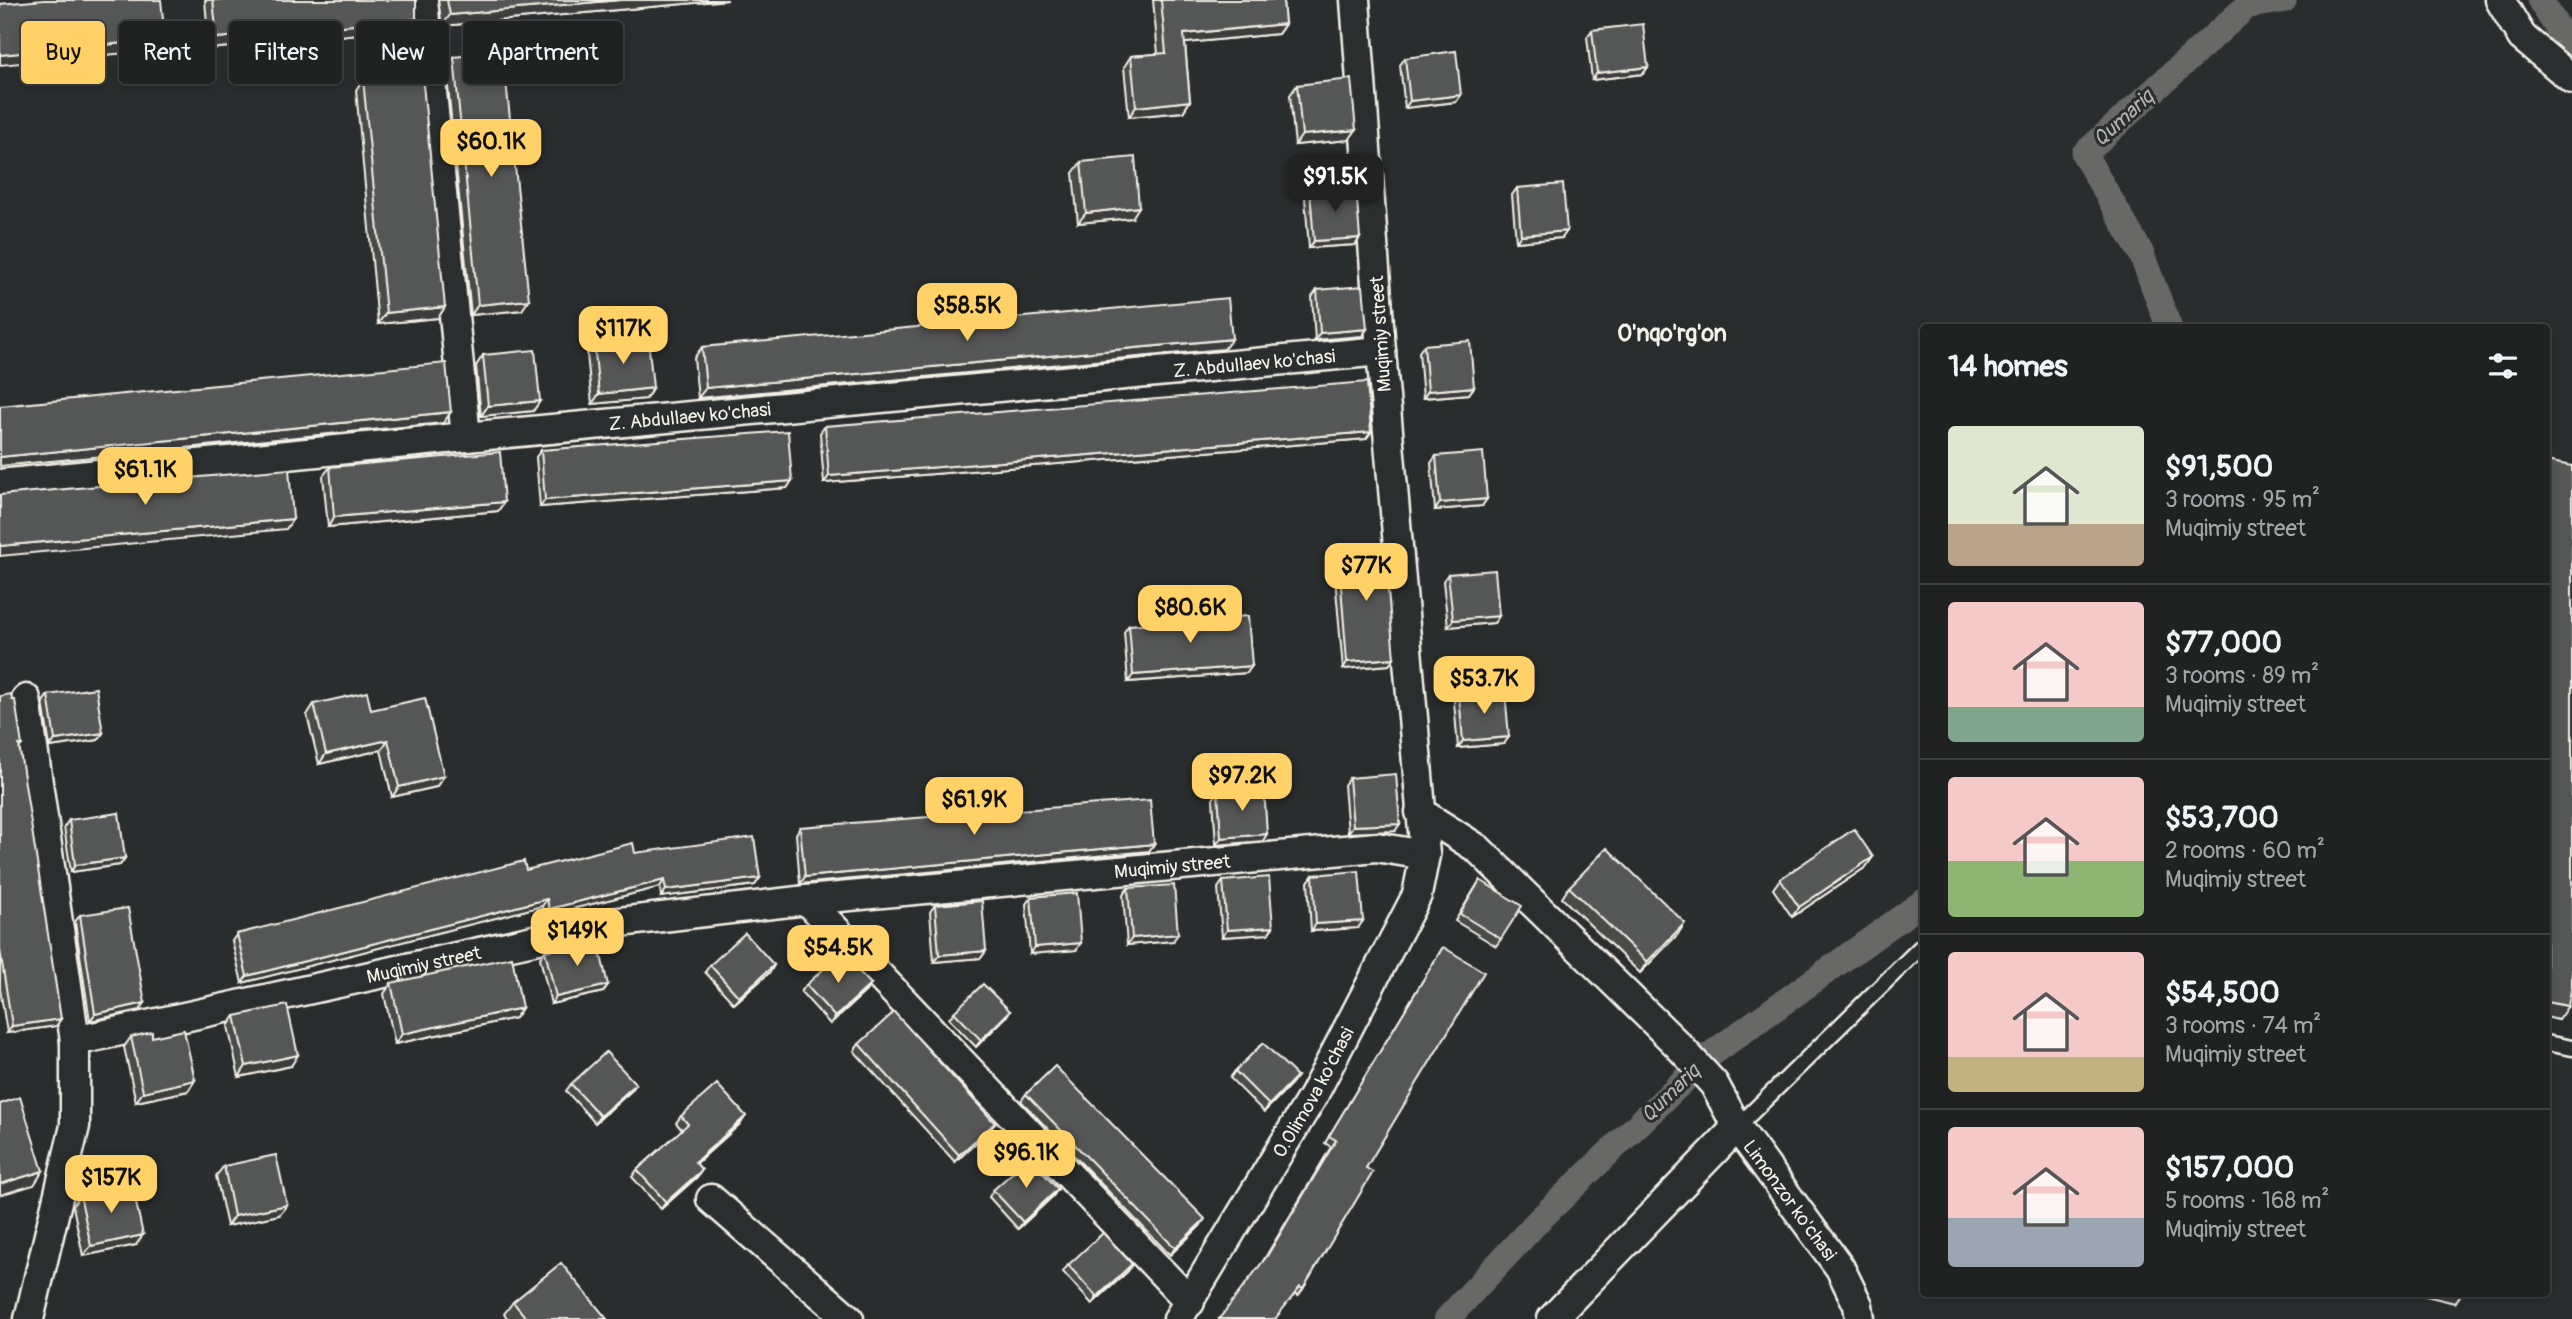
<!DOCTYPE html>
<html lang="en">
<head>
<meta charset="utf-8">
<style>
  :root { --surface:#202222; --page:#282a2a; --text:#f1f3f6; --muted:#a2a4a5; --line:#3d3f40; --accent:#ffd166 }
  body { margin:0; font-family:Pangolin,sans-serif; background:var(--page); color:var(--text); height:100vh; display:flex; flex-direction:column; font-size:26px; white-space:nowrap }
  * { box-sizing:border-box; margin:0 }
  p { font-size:23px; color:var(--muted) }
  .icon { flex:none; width:38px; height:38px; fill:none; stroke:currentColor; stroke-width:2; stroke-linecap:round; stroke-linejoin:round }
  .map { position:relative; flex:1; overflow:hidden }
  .drawer { position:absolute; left:1920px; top:324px; width:630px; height:973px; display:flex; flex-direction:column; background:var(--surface); border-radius:7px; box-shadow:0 4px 10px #0003,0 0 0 2px var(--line) }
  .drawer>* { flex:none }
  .guide { position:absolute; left:21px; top:21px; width:665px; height:63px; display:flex; gap:14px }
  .price { position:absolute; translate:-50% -60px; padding:0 16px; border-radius:14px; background:var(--accent); color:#111; font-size:23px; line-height:46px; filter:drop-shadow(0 2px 4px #0008) }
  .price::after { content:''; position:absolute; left:50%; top:42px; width:21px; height:16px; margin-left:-10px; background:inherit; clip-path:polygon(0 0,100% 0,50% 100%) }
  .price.on { background:#222; color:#fff }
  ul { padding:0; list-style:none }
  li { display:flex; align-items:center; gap:21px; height:175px; padding:0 28px }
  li+li { border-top:2px solid var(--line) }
  li span { display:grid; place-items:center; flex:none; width:196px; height:140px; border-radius:7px; color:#555 }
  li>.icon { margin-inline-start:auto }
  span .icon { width:84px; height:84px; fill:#fffc; stroke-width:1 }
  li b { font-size:30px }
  h2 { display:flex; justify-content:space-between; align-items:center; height:84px; padding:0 28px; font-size:30px }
  .chip { padding:0 24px; border-radius:7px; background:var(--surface); box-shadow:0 4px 10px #0003,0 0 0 2px var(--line); font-size:24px; line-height:63px }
  .chip.on { background:var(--accent); color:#111 }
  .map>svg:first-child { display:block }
</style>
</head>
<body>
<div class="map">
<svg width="2572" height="1319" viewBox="0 0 2572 1319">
  <rect width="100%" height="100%" fill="#2a2d2e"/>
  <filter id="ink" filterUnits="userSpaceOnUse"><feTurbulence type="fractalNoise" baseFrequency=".0143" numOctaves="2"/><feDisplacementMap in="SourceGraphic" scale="14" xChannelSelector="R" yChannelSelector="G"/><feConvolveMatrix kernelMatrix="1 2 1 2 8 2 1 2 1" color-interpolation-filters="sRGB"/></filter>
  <g filter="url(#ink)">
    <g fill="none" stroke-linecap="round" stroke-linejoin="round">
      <g stroke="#676866" stroke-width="26">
        <polyline points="2540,0 2572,51"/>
        <polyline points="2169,327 2141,253 2084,154 2247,6 2284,0"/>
        <polyline points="1447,1319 1538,1221 1710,1055 1923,902"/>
      </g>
      <g stroke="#f4f1e8" stroke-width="19">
        <g id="lane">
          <polyline points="2546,1043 2572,1048"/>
          <polyline points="1737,1127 1923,945"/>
        </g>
      </g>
      <g stroke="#f4f1e8" stroke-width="33">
        <g id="street">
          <polyline points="423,0 466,437"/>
          <polyline points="2500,0 2522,37 2572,79"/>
          <path id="s1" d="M 0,484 L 466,437 L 1381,351"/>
          <polyline points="26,699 75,1041 75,1126 29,1319"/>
          <path id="s2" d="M 1420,812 L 1478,849 L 1678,1045 L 1714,1084 L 1737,1127 L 1840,1268 L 1858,1305 L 1860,1319"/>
          <polyline points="807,900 1190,1302"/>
          <path id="s3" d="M 75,1041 L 611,923 L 807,900 L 1376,847 L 1425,855"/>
          <polyline points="711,1199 849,1319"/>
          <path id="s4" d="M 1178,1319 L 1313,1096 L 1417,895 L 1425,855 L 1381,351 L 1355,0"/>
          <polyline points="1552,1319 1737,1127"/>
        </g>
      </g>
      <use href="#lane" stroke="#2a2d2e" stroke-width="14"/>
      <use href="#street" stroke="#2a2d2e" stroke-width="28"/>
    </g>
    <g fill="#494b4a" stroke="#f4f1e8" stroke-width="2">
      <polygon points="205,0 416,0 416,19 409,29 209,49"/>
      <polygon points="438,0 728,0 442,26"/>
      <polygon points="1153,0 1283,0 1285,24 1278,34 1185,43 1190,101 1183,112 1129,117 1124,67 1131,56 1158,54"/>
      <polygon points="1592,30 1648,67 1643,74 1592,80 1587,37"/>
      <polygon points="454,57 522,310 471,315 446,67"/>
      <polygon points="1405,58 1461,95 1456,102 1405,108 1400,65"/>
      <polygon points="363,79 445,307 438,318 378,324 356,90"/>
      <polygon points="1297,85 1349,140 1295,145 1290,95"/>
      <polygon points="1081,162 1132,218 1078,223 1073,173"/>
      <polygon points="1517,188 1562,238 1516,242 1512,195"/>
      <polygon points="1310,191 1360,238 1355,245 1309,248 1305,198"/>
      <polygon points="1317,290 1367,329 1362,336 1315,340 1312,297"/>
      <polygon points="594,343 646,399 592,404 587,354"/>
      <polygon points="1424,345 1474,387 1469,394 1423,398 1419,352"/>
      <polygon points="702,347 1224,349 698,398 694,358"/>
      <polygon points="483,355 540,401 533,411 481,416 476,366"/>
      <polygon points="825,426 1371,432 1366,439 824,483 820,433"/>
      <polygon points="541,450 792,481 787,488 540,507 536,457"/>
      <polygon points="1436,456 1482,506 1435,510 1431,463"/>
      <polygon points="330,467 504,502 498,511 328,527 323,476"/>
      <polygon points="1338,548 1394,658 1389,665 1343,669 1333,555"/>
      <polygon points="1448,574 1499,616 1494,623 1448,627 1443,581"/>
      <polygon points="1129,625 1247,673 1128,682 1124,632"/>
      <polygon points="48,695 103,733 98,740 50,747 43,702"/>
      <polygon points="1459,695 1504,744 1458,748 1454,702"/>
      <polygon points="0,696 22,745 19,748 56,1026 7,1033 0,989"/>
      <polygon points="314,704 371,710 444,776 436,787 392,797 381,750 319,764 307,715"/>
      <polygon points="1349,778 1395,831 1348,833 1344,785"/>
      <polygon points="1218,792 1263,841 1216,845 1213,799"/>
      <polygon points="69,820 125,858 120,865 71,872 64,827"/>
      <polygon points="800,827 1154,844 1149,851 800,884 796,834"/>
      <polygon points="635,853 760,878 755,885 661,897 660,887 544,916 542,906 242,983 232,941 237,934 526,870"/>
      <polygon points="1866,867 1792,917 1773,889 1780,879"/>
      <polygon points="1313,875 1358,928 1311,931 1308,882"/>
      <polygon points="1480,880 1501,939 1496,946 1455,921"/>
      <polygon points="1223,881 1273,927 1268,934 1222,937 1218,888"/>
      <polygon points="1569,887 1678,934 1640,973 1562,898"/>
      <polygon points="1128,888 1173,941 1127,945 1123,895"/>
      <polygon points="1031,897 1076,950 1030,954 1026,904"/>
      <polygon points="935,905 986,951 981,958 934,962 930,912"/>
      <polygon points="80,915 140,1010 90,1021 75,922"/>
      <polygon points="1443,947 1366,1168 1303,1289 1298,1296 1263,1261 1331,1147 1325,1143"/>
      <polygon points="545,951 603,992 551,1004 540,958"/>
      <polygon points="710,965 774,965 770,972 734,1004 705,972"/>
      <polygon points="391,983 522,1008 515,1018 395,1044 384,994"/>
      <polygon points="871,984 866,991 830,1024 801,992 806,985"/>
      <polygon points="1010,1011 1005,1018 976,1047 949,1019 954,1012"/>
      <polygon points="235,1016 291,1066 239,1077 228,1026"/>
      <polygon points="131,1037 152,1037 195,1080 188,1091 136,1102 124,1047"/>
      <polygon points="859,1044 995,1123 990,1130 955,1162 854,1051"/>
      <polygon points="1235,1071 1297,1076 1292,1083 1264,1112 1230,1078"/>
      <polygon points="571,1084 636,1084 631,1091 595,1123 566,1091"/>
      <polygon points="1026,1094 1200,1226 1170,1255 1021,1101"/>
      <polygon points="681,1116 741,1123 696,1164 702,1170 697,1177 661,1209 632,1177 637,1170 682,1130 676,1123"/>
      <polygon points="224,1166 279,1215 227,1226 216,1176"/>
      <polygon points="1058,1189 1053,1196 1018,1229 989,1197 993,1190"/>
      <polygon points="80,1195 136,1245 83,1256 73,1206"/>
      <polygon points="1132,1264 1128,1271 1092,1304 1063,1272 1068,1265"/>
      <polygon points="513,1302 607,1319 508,1319 504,1314"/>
    </g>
    <g fill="#3c3d3c" stroke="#f4f1e8" stroke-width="2">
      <polygon points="620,0 728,0 442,26 450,15"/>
      <polygon points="416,19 409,29 209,49 217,38"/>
      <polygon points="1285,24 1278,34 1176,44 1184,34"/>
      <polygon points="165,39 158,50 0,65 0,55"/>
      <polygon points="1648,67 1643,74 1592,80 1597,73"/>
      <polygon points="1461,95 1456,102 1405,108 1410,101"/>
      <polygon points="1190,101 1183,112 1129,117 1136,107"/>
      <polygon points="1356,130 1349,140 1295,145 1302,135"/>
      <polygon points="1139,207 1132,218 1078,223 1086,213"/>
      <polygon points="1567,231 1562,238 1516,242 1521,235"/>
      <polygon points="1360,238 1355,245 1309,248 1314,241"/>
      <polygon points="529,300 522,310 471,315 478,305"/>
      <polygon points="445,307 438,318 378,324 386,313"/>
      <polygon points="1367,329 1362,336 1315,340 1320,333"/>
      <polygon points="1232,339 1224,349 698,398 706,388"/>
      <polygon points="1474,387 1469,394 1423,398 1428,391"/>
      <polygon points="653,388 646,399 592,404 599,394"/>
      <polygon points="540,401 533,411 481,416 488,406"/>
      <polygon points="451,412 443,423 0,466 0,457"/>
      <polygon points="1371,432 1366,439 824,483 829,476"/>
      <polygon points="792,481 787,488 540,507 545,500"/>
      <polygon points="1487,499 1482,506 1435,510 1440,503"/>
      <polygon points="504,502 498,511 328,527 334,517"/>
      <polygon points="293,519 286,529 0,556 0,546"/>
      <polygon points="1499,616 1494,623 1448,627 1453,620"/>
      <polygon points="1394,658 1389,665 1343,669 1347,662"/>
      <polygon points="1252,666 1247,673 1128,682 1133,675"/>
      <polygon points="103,733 98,740 50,747 55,740"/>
      <polygon points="1509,737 1504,744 1458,748 1463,741"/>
      <polygon points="388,740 381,750 319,764 326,754"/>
      <polygon points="444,776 436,787 392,797 399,787"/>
      <polygon points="1400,824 1395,831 1348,833 1353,826"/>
      <polygon points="1267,834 1263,841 1216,845 1221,838"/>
      <polygon points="1154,844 1149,851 800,884 805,877"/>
      <polygon points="1873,857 1866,867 1792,917 1799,907"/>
      <polygon points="125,858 120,865 71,872 75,865"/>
      <polygon points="760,878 755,885 661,897 666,890"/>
      <polygon points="664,880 660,887 544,916 549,909"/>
      <polygon points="547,899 542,906 242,983 247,976"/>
      <polygon points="1363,921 1358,928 1311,931 1316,924"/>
      <polygon points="1685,923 1678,934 1640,973 1647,962"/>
      <polygon points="1273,927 1268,934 1222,937 1227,930"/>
      <polygon points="1178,934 1173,941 1127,945 1132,938"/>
      <polygon points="1081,943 1076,950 1030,954 1035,947"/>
      <polygon points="986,951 981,958 934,962 939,955"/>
      <polygon points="774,965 770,972 734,1004 739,997"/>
      <polygon points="871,984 866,991 830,1024 835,1017"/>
      <polygon points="608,985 603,992 551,1004 556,997"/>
      <polygon points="2546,1002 2568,1006 2558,1020 2546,1017"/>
      <polygon points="145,1003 140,1010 90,1021 95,1014"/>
      <polygon points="522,1008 515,1018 395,1044 402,1034"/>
      <polygon points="1010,1011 1005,1018 976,1047 981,1040"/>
      <polygon points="61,1019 56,1026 7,1033 12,1026"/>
      <polygon points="298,1055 291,1066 239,1077 246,1066"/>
      <polygon points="1297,1076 1292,1083 1264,1112 1269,1105"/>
      <polygon points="195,1080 188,1091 136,1102 143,1092"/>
      <polygon points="636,1084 631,1091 595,1123 600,1116"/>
      <polygon points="746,1116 741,1123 690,1169 695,1162"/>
      <polygon points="995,1123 990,1130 955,1162 959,1155"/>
      <polygon points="702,1170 697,1177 661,1209 666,1202"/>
      <polygon points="43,1171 34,1185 0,1195 0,1184"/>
      <polygon points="1058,1189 1053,1196 1018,1229 1023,1222"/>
      <polygon points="287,1205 279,1215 227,1226 234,1216"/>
      <polygon points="1205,1219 1200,1226 1170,1255 1175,1248"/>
      <polygon points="143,1235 136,1245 83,1256 91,1246"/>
      <polygon points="1132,1264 1128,1271 1092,1304 1097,1297"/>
      <polygon points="2414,1293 2462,1293 2455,1303"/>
    </g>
    <g fill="#555756" stroke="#f4f1e8" stroke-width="2">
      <polygon points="44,0 161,0 165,39 0,55 0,4"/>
      <polygon points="213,0 416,0 416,19 217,38"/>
      <polygon points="447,0 620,0 450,15"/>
      <polygon points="1161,0 1283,0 1285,24 1184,34 1190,101 1136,107 1131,56 1166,53"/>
      <polygon points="1643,24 1648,67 1597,73 1592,30"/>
      <polygon points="1456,51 1461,95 1410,101 1405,58"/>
      <polygon points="503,52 529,300 478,305 454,57"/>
      <polygon points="422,74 445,307 386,313 363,79"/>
      <polygon points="1351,79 1356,130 1302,135 1297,85"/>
      <polygon points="1135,157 1139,207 1086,213 1081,162"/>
      <polygon points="1563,184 1567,231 1521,235 1517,188"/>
      <polygon points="1356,188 1360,238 1314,241 1310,191"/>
      <polygon points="1363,286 1367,329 1320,333 1317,290"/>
      <polygon points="1228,298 1232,339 706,388 702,347"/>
      <polygon points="648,338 653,388 599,394 594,343"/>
      <polygon points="1470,341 1474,387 1428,391 1424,345"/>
      <polygon points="535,350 540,401 488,406 483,355"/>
      <polygon points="446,363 451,412 0,457 0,406"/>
      <polygon points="1367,382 1371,432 829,476 825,426"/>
      <polygon points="788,431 792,481 545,500 541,450"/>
      <polygon points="500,452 504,502 334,517 330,467"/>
      <polygon points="1483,452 1487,499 1440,503 1436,456"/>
      <polygon points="2546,461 2572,466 2572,985 2568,1006 2546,1002"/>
      <polygon points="289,469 293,519 0,546 0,495"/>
      <polygon points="1384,545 1394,658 1347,662 1338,548"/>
      <polygon points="1495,570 1499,616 1453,620 1448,574"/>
      <polygon points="1248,616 1252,666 1133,675 1129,625"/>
      <polygon points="96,688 103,733 55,740 48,695"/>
      <polygon points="1505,691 1509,737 1463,741 1459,695"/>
      <polygon points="367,692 371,710 425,698 444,776 399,787 388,740 326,754 314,704"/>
      <polygon points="11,694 12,700 15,700 22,745 19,745 61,1019 12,1026 0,950 0,696"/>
      <polygon points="1396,774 1400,824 1353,826 1349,778"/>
      <polygon points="1264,788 1267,834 1221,838 1218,792"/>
      <polygon points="1150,800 1154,844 805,877 800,827"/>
      <polygon points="119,813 125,858 75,865 69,820"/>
      <polygon points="1854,829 1873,857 1799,907 1780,879"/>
      <polygon points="754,837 760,878 666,890 664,880 549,909 547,899 247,976 237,934 524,861 526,870 633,843 635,853"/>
      <polygon points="1607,848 1685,923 1647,962 1569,887"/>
      <polygon points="1359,871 1363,921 1316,924 1313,875"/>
      <polygon points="1269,877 1273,927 1227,930 1223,881"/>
      <polygon points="1480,880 1522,906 1501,939 1460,914"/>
      <polygon points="1174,885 1178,934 1132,938 1128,888"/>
      <polygon points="1077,893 1081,943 1035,947 1031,897"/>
      <polygon points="982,901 986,951 939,955 935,905"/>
      <polygon points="128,908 145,1003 95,1014 80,915"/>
      <polygon points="745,933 774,965 739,997 710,965"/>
      <polygon points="597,939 608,985 556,997 545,951"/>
      <polygon points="1443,947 1484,972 1366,1168 1373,1172 1303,1289 1300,1287 1275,1319 1219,1319 1267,1256 1336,1140 1329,1136"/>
      <polygon points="841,953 871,984 835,1017 806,985"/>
      <polygon points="512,957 522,1008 402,1034 391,983"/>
      <polygon points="983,984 1010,1011 981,1040 954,1012"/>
      <polygon points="287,1005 298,1055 246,1066 235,1016"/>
      <polygon points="894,1012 995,1123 959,1155 859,1044"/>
      <polygon points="184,1030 195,1080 143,1092 131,1037 152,1032 152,1037"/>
      <polygon points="1263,1043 1297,1076 1269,1105 1235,1071"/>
      <polygon points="606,1052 636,1084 600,1116 571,1084"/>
      <polygon points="1055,1066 1205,1219 1175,1248 1026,1094"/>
      <polygon points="717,1084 746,1116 695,1162 702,1170 666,1202 637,1170 688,1124 681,1116"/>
      <polygon points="20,1097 43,1171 0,1184 0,1104"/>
      <polygon points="276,1155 287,1205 234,1216 224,1166"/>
      <polygon points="1029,1158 1058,1189 1023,1222 993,1190"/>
      <polygon points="132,1184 143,1235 91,1246 80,1195"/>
      <polygon points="1103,1233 1132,1264 1097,1297 1068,1265"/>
      <polygon points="561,1263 607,1319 527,1319 513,1302"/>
    </g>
  </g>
  <g text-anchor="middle" stroke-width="6" stroke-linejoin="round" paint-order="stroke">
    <g font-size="19" fill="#f4f1e8" stroke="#2a2d2e">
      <text transform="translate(1380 334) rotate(-94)" y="7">Muqimiy street</text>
      <text dy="7" stroke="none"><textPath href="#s1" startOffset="1260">Z. Abdullaev ko'chasi</textPath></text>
      <text dy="7" stroke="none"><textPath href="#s1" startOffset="693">Z. Abdullaev ko'chasi</textPath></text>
      <text dy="7" stroke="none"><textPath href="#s3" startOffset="1113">Muqimiy street</textPath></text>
      <text dy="7" stroke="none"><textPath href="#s3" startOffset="357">Muqimiy street</textPath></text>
      <text dy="7" stroke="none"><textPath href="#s4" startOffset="264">O.Olimova ko'chasi</textPath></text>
      <text dy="7" stroke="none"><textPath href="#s2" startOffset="541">Limonzor ko'chasi</textPath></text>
    </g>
    <g font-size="21" font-style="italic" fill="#b5b3ae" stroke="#2a2d2e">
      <text transform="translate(2123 118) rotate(-42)" y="7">Qumariq</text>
      <text transform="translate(1670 1093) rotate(-44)" y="7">Qumariq</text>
    </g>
    <g font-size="23" font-weight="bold" fill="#f4f1e8" stroke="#2a2d2e">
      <text x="1672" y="341">O'nqo'rg'on</text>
    </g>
  </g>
</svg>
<b class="price" style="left:491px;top:179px">$60.1K</b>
<b class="price on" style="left:1335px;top:214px">$91.5K</b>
<b class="price" style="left:967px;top:343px">$58.5K</b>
<b class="price" style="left:623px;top:366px">$117K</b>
<b class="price" style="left:145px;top:507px">$61.1K</b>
<b class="price" style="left:1366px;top:603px">$77K</b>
<b class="price" style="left:1190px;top:645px">$80.6K</b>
<b class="price" style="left:1484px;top:716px">$53.7K</b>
<b class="price" style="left:1242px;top:813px">$97.2K</b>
<b class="price" style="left:974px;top:837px">$61.9K</b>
<b class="price" style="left:577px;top:968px">$149K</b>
<b class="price" style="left:838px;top:985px">$54.5K</b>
<b class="price" style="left:1026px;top:1190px">$96.1K</b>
<b class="price" style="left:111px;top:1215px">$157K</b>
<div class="guide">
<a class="chip on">Buy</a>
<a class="chip">Rent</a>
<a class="chip">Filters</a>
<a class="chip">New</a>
<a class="chip">Apartment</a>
</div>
<section class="drawer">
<h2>14 homes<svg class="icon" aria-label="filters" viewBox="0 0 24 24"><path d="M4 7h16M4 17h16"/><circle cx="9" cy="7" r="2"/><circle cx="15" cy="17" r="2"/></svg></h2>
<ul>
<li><span style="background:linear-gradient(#dfe7d0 70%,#b9a48a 0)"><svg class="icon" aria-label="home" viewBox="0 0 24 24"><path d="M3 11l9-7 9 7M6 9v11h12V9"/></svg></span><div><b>$91,500</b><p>3 rooms · 95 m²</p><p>Muqimiy street</p></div></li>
<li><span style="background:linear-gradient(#f6c9c9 75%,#7fa58c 0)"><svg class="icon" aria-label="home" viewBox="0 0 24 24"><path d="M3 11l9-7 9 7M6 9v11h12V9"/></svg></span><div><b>$77,000</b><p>3 rooms · 89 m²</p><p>Muqimiy street</p></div></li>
<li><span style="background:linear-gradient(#f6c9c9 60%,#8fb573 0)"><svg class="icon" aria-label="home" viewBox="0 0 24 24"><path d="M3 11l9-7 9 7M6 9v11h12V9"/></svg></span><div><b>$53,700</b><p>2 rooms · 60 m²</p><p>Muqimiy street</p></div></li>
<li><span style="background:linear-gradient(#f6c9c9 75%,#c2b280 0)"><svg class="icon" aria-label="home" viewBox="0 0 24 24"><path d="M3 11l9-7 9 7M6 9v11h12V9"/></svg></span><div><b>$54,500</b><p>3 rooms · 74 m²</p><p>Muqimiy street</p></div></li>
<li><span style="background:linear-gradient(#f6c9c9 65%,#9aa5b1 0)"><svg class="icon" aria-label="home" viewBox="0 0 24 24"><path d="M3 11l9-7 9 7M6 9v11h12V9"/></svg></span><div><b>$157,000</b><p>5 rooms · 168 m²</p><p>Muqimiy street</p></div></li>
</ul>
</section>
</div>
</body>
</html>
